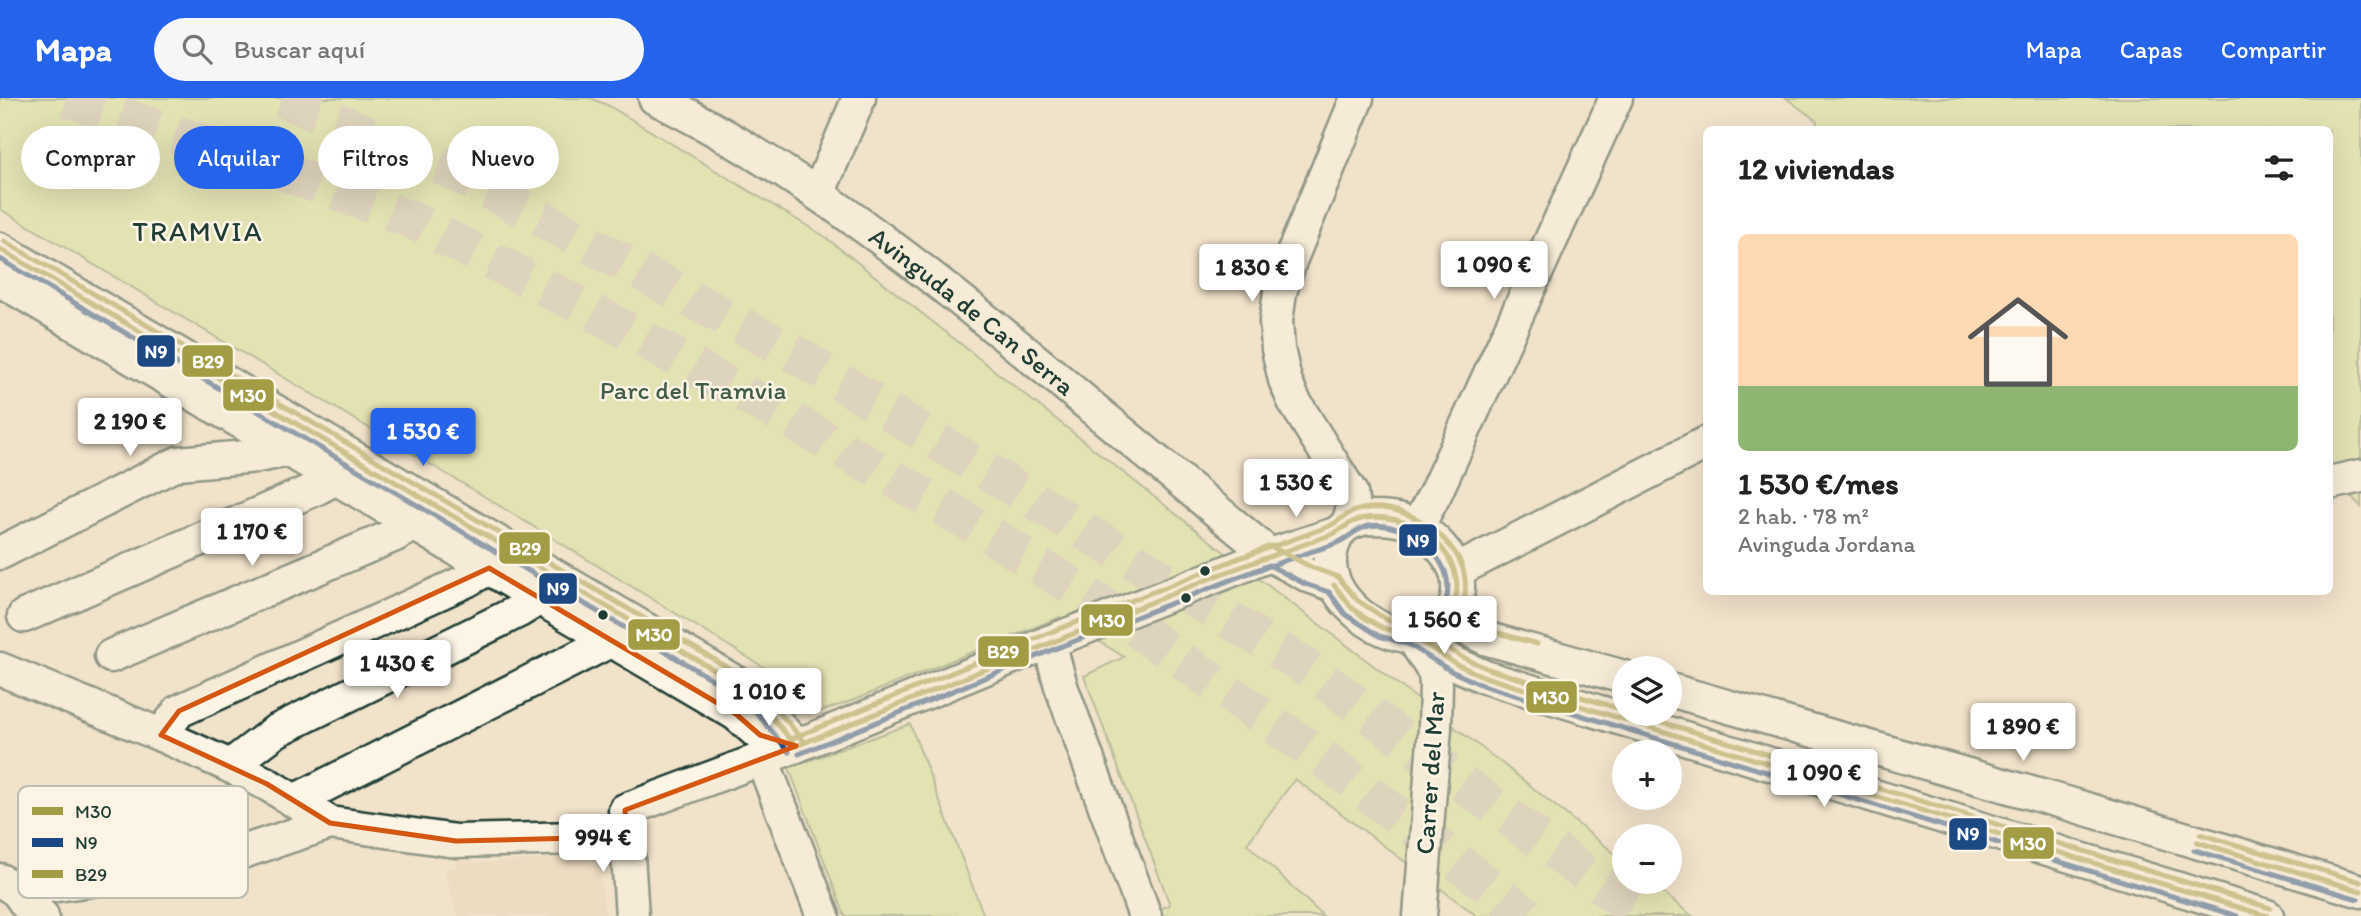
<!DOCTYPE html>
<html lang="es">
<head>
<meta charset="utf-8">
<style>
  :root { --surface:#fff; --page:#f6f6f6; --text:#222; --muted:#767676; --accent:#2563eb }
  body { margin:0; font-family:Itim,sans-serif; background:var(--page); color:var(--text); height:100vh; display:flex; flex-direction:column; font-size:26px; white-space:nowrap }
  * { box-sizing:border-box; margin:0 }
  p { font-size:23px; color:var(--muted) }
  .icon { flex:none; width:38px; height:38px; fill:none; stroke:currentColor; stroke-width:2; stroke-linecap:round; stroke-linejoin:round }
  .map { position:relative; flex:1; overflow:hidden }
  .drawer { position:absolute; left:1703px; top:28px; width:630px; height:469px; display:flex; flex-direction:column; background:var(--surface); border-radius:10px; box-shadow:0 7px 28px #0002 }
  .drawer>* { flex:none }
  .hud { position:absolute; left:21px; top:28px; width:665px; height:63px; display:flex; gap:14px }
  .buttons { position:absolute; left:1612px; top:558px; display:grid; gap:14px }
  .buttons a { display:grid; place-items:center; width:70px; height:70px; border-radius:50%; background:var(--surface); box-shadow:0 7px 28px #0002; font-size:35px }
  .price { position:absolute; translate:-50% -60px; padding:0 16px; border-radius:7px; background:#fff; color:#222; font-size:23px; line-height:46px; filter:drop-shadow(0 2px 4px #0008) }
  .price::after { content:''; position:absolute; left:50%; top:42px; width:21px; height:16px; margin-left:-10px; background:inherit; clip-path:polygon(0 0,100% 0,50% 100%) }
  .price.current { background:var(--accent); color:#fff }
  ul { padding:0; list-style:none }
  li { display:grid; align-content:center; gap:14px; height:371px; padding:0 35px }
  li span { display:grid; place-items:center; height:217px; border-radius:10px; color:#555 }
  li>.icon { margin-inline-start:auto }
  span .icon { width:126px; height:126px; fill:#fffc; stroke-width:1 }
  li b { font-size:30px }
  h2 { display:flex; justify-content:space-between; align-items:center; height:84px; padding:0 35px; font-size:30px }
  .pill { padding:0 24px; border-radius:32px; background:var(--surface); box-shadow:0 7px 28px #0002; font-size:24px; line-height:63px }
  .pill.current { background:var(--accent); color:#fff }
  header { display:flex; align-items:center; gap:42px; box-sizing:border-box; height:98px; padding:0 35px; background:var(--accent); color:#fff }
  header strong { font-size:33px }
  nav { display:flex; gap:38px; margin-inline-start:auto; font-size:24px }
  .search { width:490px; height:63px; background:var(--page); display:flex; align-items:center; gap:18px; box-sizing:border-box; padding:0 24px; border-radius:38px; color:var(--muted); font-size:26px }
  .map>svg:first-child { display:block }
</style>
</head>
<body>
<header>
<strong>Mapa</strong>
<div class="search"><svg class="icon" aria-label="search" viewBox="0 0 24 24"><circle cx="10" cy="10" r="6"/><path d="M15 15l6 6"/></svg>Buscar aquí</div>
<nav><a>Mapa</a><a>Capas</a><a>Compartir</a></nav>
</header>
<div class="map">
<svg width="2361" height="818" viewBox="0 0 2361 818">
  <rect width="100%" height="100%" fill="#f1e2ca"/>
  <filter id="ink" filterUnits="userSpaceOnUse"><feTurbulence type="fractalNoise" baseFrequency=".0143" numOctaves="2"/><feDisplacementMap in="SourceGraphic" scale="14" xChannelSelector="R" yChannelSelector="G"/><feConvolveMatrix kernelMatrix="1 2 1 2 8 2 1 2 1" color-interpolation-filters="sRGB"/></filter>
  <g filter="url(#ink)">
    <polygon fill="#e9d5b7" points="574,759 590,765 596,770 600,778 605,818 458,818 444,770 456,771 457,763 486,765"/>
    <g fill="#d2e397" stroke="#789066" stroke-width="2">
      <polygon points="0,0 591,0 609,8 824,138 1233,461 1503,666 1624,763 1624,784 1650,784 1692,818 1477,818 1295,681 1247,746 1323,818 1143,818 1170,807 1084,578 1124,559 1060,519 846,605 815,615 788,614 763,598 765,570 477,394 0,111"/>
      <polygon points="1786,0 2361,0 2361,409 2329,374 2329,32 1816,31 1817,23"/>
      <polygon points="910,626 984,818 845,818 789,670"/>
    </g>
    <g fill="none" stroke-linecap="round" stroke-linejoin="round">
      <g stroke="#c7c1ac" stroke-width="38" stroke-dasharray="38 19" stroke-linecap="butt">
        <polyline points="67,0 252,62 412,122 583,209 761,305 976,428 1117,517 1332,667 1527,818"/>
        <polyline points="282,0 441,67 798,258 1300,565 1643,818"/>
      </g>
      <g stroke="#1f3d34" stroke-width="37">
        <g id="street">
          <path id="s1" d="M 655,0 C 802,73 932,177 1058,281 C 1128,340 1199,398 1270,457 L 1309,478 L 1334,487"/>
          <polyline points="818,96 859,0"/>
          <polyline points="0,151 750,593 796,648"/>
          <polyline points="0,182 736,616 760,637 788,646"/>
          <polyline points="2329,385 2361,378"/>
          <path d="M 1366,420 C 1383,420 1403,420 1418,430 C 1434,439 1450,457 1456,474 C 1463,496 1452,531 1428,537 C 1384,548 1317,497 1332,450 C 1339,429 1346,425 1366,420 Z"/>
          <polyline points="1349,424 1353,408 1351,395 1294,303 1285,282 1278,251 1276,223 1280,194 1290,163 1357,0"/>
          <polyline points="1417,429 1435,396 1616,0"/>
          <polyline points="0,455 178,365 257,358 289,352"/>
          <polyline points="1456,473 1706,345"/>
          <polyline points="24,518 315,391 336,380"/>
          <polyline points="1449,522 1485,540 1624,579"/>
          <polyline points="1412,538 1456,566 1485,579 2267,818"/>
          <polyline points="1414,542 1435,575 1436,587 1435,630 1420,818"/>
          <polyline points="1049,544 1061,588 1145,818"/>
          <polyline points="111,558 395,437 415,426"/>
          <polyline points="0,571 161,637 230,668 267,686 330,725 456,743 578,740 626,731"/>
          <polyline points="1670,592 2066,705 2361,793"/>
          <polyline points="161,637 179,613 466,483 489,470"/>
          <polyline points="762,661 823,818"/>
          <polyline points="230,668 276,633 519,513 540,500"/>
          <polyline points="294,703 612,542"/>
          <polyline points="0,782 17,793 212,764 330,725"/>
          <polyline points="17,793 26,806 42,818"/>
          <polyline points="632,818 625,712 796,648 1049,544 1270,457 1338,435"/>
        </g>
      </g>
      <use href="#street" stroke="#fcf5e5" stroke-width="32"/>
      <g stroke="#fcf5e5" stroke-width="10">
        <g id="bus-1">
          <polyline points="0,151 750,593 796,648"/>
          <polyline points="1334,487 1351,509 1365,520 1383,530 1412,538 1456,566 1485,579 2267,818"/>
          <path d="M 796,648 L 1221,476 L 1333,436 C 1344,430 1351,422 1366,420 C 1403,414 1449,441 1456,480 C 1459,495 1454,509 1449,522"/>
          <polyline points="2197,744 2361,793"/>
        </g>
      </g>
      <g stroke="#fcf5e5" stroke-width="10">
        <g id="bus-2">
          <polyline points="0,161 744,600 789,654"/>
          <path d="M 1238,479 C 1262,471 1286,462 1310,454 C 1320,451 1331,448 1341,443 C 1351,438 1357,430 1369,428 C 1394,424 1421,440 1436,458 C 1452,478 1450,496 1441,519"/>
          <polyline points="799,656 1052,552 1269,467 1305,486 1329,494 1345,516 1379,538 1408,546 1451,573 1482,587 2237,818"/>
          <polyline points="2194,752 2358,801"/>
        </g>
      </g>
      <g stroke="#fcf5e5" stroke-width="10">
        <g id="bus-3">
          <polyline points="4,143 754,585 803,642"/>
          <path d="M 1231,463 C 1263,452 1295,441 1327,429 C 1336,426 1342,419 1350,415 C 1385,400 1427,420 1450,448 C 1468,469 1469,492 1460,518 L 1488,532 L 1537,546"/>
          <polyline points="1636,616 2270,810"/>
          <polyline points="793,640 1046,536 1270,448 1313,470 1338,479 1357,502 1387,522 1416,530 1460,558 1488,571 1624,612"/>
          <polyline points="2200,736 2361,784"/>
        </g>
      </g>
      <use href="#bus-1" stroke="#a29c44" stroke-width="5"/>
      <use href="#bus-2" stroke="#1c4883" stroke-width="5"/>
      <use href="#bus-3" stroke="#a29c44" stroke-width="5"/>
    </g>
  </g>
  <path d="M0 0H2361V818H0ZM 489,470 L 736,616 L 760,637 L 796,648 L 625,712 L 626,731 L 578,740 L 456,743 L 330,725 L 267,686 L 161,637 L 179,613 Z" fill="#f1e2ca" fill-opacity=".55" fill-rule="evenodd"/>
  <path fill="none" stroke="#d45610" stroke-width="5" stroke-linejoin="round" d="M 489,470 L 736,616 L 760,637 L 796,648 L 625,712 L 626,731 L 578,740 L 456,743 L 330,725 L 267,686 L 161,637 L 179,613 Z"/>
  <g fill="#1f3d34" stroke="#fcf5e5" stroke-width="2.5">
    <circle cx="1205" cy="473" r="6"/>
    <circle cx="1186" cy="500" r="6"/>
    <circle cx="603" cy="517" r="6"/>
  </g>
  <g text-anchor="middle" stroke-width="5" stroke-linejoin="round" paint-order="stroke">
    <g font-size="26" fill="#1f3d34" stroke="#fcf5e5">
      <text dy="9" stroke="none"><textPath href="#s1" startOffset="383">Avinguda de Can Serra</textPath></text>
      <text transform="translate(1430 675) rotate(-86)" y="9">Carrer del Mar</text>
    </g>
    <g font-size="26" fill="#435e48" stroke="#fcf5e5">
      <text x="693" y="301">Parc del Tramvia</text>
    </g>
    <g font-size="28" letter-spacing="2" fill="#1f3d34" stroke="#fcf5e5">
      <text x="198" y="143">TRAMVIA</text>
    </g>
  </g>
  <rect x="18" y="688" width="230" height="112" rx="10" fill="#fcf5e5" stroke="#babeb0" stroke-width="2"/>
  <rect x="32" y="709" width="31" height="8" fill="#a29c44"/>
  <rect x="32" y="740" width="31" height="9" fill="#1c4883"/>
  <rect x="32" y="772" width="31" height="8" fill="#a29c44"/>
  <g font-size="19" fill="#1f3d34">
    <text x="75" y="720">M30</text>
    <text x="75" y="751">N9</text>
    <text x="75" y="783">B29</text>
  </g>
  <g stroke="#fcf5e5" stroke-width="2.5">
    <rect x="136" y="236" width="40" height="34" rx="7" fill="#1c4883"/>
    <rect x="181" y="246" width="53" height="34" rx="7" fill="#a29c44"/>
    <rect x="222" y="280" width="53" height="34" rx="7" fill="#a29c44"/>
    <rect x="1398" y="425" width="40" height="34" rx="7" fill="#1c4883"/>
    <rect x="498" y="433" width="53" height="34" rx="7" fill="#a29c44"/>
    <rect x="538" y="474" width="40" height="33" rx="7" fill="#1c4883"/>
    <rect x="1080" y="505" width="54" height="34" rx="7" fill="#a29c44"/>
    <rect x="627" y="520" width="54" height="33" rx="7" fill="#a29c44"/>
    <rect x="977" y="537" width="53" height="33" rx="7" fill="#a29c44"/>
    <rect x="1525" y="582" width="53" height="34" rx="7" fill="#a29c44"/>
    <rect x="1948" y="719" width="40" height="34" rx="7" fill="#1c4883"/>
    <rect x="2002" y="728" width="53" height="34" rx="7" fill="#a29c44"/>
  </g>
  <g font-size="19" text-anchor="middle" font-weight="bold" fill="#fff">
    <text x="156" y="260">N9</text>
    <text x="208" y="270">B29</text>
    <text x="248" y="304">M30</text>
    <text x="1418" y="449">N9</text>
    <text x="525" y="457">B29</text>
    <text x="558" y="497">N9</text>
    <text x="1107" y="529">M30</text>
    <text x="654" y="543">M30</text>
    <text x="1003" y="560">B29</text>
    <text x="1551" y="606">M30</text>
    <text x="1968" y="742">N9</text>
    <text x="2028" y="752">M30</text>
  </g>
</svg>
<div class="buttons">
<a><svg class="icon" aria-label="layers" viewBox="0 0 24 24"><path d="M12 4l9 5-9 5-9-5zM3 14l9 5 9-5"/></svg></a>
<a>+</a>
<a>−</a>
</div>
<b class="price" style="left:1494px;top:203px">1 090 €</b>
<b class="price" style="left:1252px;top:206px">1 830 €</b>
<b class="price" style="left:130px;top:360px">2 190 €</b>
<b class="price current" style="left:423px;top:370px">1 530 €</b>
<b class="price" style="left:1296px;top:421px">1 530 €</b>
<b class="price" style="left:252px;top:470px">1 170 €</b>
<b class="price" style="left:1444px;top:558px">1 560 €</b>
<b class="price" style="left:397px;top:602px">1 430 €</b>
<b class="price" style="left:769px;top:630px">1 010 €</b>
<b class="price" style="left:2023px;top:665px">1 890 €</b>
<b class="price" style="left:1824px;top:711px">1 090 €</b>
<b class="price" style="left:603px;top:776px">994 €</b>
<div class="hud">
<a class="pill">Comprar</a>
<a class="pill current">Alquilar</a>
<a class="pill">Filtros</a>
<a class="pill">Nuevo</a>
</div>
<section class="drawer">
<h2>12 viviendas<svg class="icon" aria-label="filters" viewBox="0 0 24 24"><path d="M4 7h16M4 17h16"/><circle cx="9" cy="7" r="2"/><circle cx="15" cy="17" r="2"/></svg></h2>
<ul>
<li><span style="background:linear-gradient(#ffd9b3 70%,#8fb573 0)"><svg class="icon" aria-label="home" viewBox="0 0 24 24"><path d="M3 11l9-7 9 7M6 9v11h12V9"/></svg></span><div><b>1 530 €/mes</b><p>2 hab. · 78 m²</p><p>Avinguda Jordana</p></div></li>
</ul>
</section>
</div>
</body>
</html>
